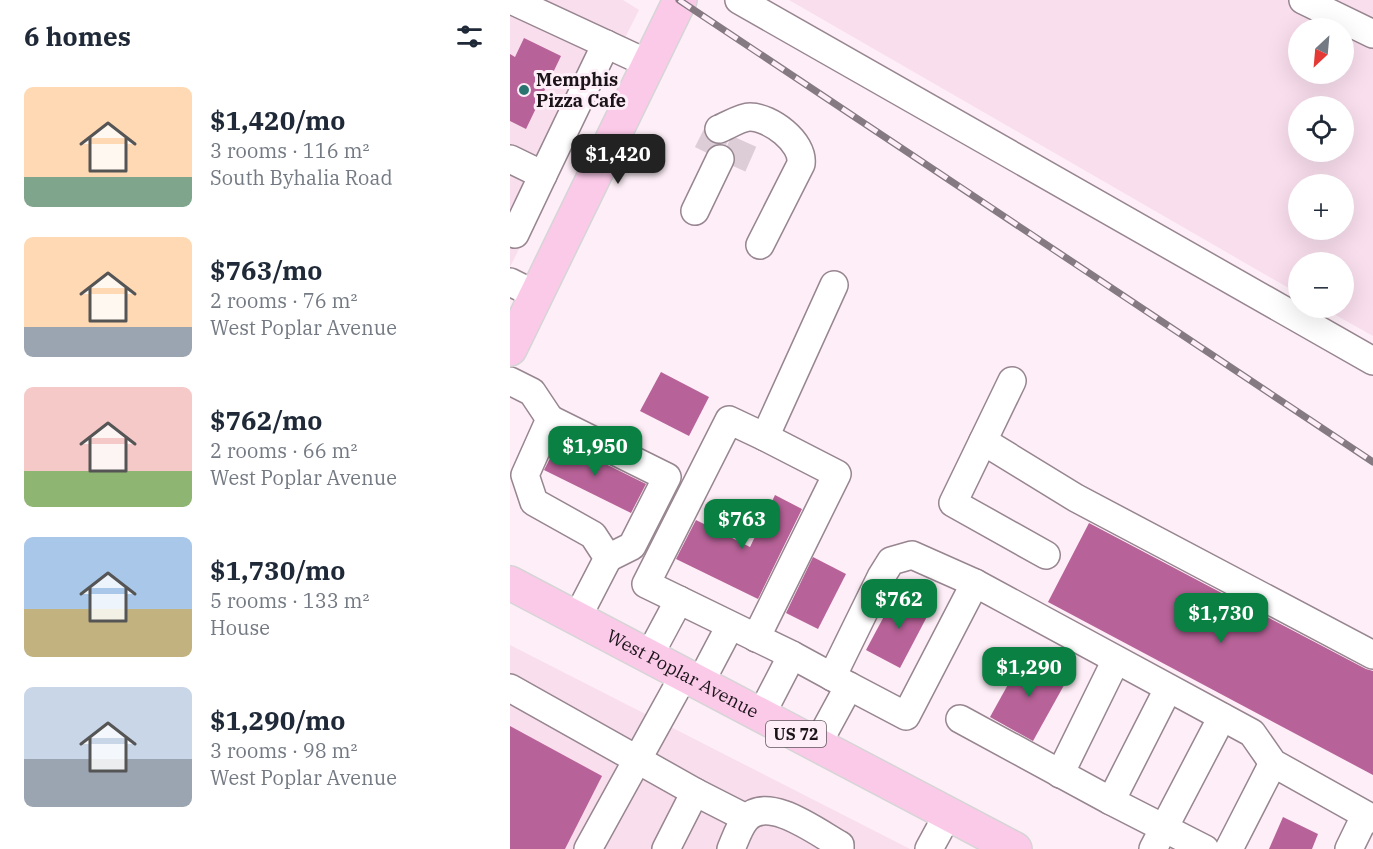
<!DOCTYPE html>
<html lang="en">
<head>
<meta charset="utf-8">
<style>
  :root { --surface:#fff; --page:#f2f2f3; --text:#1f2937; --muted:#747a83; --accent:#0b8043 }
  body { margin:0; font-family:"IBM Plex Serif",serif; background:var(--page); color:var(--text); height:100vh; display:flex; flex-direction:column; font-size:22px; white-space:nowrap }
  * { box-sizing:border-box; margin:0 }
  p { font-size:20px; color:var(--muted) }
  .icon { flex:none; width:33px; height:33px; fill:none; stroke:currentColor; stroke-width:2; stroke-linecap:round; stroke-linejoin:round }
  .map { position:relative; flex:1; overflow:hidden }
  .panel { display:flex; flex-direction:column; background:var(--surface); width:510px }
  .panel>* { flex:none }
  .needle { width:39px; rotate:206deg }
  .tools { position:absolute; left:778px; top:18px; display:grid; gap:12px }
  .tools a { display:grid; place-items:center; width:66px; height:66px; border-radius:50%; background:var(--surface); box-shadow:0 6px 24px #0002; font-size:30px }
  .price { position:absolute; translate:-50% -51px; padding:0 14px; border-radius:12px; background:var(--accent); color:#fff; font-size:20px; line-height:39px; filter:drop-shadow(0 2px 3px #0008) }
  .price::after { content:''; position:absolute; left:50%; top:36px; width:18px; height:14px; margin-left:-9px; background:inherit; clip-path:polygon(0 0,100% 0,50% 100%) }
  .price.active { background:#222; color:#fff }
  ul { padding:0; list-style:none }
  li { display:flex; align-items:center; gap:18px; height:150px; padding:0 24px }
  li span { display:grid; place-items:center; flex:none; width:168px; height:120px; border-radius:9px; color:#555 }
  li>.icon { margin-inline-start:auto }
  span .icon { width:72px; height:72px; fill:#fffc; stroke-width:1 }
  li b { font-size:26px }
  h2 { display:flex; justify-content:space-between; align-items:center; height:72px; padding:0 24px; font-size:26px }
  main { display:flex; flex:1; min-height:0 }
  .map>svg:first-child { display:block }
</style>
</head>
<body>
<main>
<section class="panel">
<h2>6 homes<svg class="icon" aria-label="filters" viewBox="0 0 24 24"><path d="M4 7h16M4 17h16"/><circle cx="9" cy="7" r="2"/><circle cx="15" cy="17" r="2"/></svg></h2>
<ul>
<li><span style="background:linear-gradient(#ffd9b3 75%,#7fa58c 0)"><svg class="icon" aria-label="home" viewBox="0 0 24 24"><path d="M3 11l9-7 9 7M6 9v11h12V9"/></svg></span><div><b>$1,420/mo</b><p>3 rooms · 116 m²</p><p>South Byhalia Road</p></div></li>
<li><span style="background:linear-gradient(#ffd9b3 75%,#9aa5b1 0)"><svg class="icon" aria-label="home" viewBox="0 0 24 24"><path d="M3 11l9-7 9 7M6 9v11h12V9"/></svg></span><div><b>$763/mo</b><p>2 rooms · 76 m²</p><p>West Poplar Avenue</p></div></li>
<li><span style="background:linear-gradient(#f6c9c9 70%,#8fb573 0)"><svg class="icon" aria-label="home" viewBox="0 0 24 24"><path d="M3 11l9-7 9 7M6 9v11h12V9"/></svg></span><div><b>$762/mo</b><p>2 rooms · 66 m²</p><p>West Poplar Avenue</p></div></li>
<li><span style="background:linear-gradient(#a9c7e8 60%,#c2b280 0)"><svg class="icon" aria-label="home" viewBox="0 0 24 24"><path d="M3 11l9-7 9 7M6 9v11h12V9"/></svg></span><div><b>$1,730/mo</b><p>5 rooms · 133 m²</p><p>House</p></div></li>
<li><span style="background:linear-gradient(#c9d6e8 60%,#9aa5b1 0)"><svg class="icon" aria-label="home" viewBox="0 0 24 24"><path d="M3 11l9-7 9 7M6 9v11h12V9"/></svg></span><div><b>$1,290/mo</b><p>3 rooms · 98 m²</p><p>West Poplar Avenue</p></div></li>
</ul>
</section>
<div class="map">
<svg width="863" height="849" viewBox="0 0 863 849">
  <rect width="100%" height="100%" fill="#feeef7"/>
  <g fill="#f9deed" fill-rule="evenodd">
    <polygon points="0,0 113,0 129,10 0,267"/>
    <path d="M 279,0 L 863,0 L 863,336 L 813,308 L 834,308 L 834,262 L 789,262 L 789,294 ZM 789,28 L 834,28 L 834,74 L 789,74 ZM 789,106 L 834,106 L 834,152 L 789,152 ZM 789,184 L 834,184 L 834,230 L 789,230 Z"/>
    <polygon points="0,645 400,849 0,849"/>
  </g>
  <g fill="#b76298">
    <polygon points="14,38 51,56 16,129 0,121 0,54 5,57"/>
    <polygon points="151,372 199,397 179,436 130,411"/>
    <polygon points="49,441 136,484 121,513 34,470"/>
    <polygon points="265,495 292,509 248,599 166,559 186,520 240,547"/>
    <polygon points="579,523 856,669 863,671 863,775 538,602"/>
    <polygon points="303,557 336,574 308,629 276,613"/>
    <polygon points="387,592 421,609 390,668 356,650"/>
    <polygon points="515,654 558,678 523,741 480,717"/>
    <polygon points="0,726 92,776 55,849 0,849"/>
    <polygon points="773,817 808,834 802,849 759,849"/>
  </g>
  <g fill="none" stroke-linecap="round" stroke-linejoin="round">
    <g stroke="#dccdd6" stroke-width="27" stroke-dasharray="27 14" stroke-linecap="butt">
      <polyline points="197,153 209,129"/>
      <polyline points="223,166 234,141"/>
    </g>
    <g stroke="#97858f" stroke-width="30">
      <g id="minor">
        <polyline points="1,0 139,64"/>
        <polyline points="229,0 863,361"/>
        <polyline points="793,0 863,34"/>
        <path d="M 209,129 C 217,126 231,117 240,117 C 260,117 294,142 291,164 L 250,245"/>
        <polyline points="0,159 33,175 5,234 0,232"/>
        <polyline points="33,175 96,44"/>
        <polyline points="185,211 210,159"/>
        <polyline points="0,282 26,295"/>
        <polyline points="0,381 22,392 40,419 15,475 24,502 83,535 98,558 67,618"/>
        <polyline points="502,381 443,503 536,555"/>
        <polyline points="40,419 157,477 122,546 98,558"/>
        <polyline points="473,441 566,498 863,655"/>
        <polyline points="169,600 136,584 219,420 255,437 324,285"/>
        <polyline points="246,638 327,474 255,437"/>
        <polyline points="139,656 169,600 282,655 339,686"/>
        <polyline points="322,677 371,577 381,561 402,555 465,583"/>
        <polyline points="190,683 220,626"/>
        <polyline points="0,688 185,792 236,818"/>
        <polyline points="251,715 282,655"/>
        <polyline points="450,719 601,801 695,849"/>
        <polyline points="307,745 339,686 396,716 465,583 742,733 763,763 863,819"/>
        <polyline points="550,774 606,660"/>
        <polyline points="601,801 658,689"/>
        <polyline points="78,849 174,675"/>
        <polyline points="156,849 185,792"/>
        <path d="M 221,849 C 225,840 229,827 236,819 C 258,794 308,833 330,845 L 330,849"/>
        <polyline points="419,849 438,814"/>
        <polyline points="643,849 712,717"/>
        <polyline points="719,849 763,763"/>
        <polyline points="839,849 855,816"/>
      </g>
    </g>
    <g stroke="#d6d5d5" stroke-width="36">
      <g id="major">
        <polyline points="0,349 170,0"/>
        <path id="s1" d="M 0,583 L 505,849"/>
      </g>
    </g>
    <use href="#minor" stroke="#fff" stroke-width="27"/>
    <use href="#major" stroke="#fccae9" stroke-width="33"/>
    <g stroke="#857a81" stroke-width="7">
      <polyline id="rail" points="169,0 863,462"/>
    </g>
    <use href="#rail" stroke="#feeef7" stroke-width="4.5" stroke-dasharray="14" stroke-linecap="butt"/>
  </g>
  <circle fill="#297371" stroke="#feeef7" stroke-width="2" cx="14" cy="90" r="6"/>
  <g text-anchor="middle" stroke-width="6" stroke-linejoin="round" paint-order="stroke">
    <rect fill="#feeef7" stroke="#5e555b" stroke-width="1.5" x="256" y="721" width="60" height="26" rx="4.5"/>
    <g font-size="16" font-weight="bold" fill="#1a1418">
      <text x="286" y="740">US 72</text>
    </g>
    <g font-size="18" font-weight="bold" fill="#1a1418" stroke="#feeef7" text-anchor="start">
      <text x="26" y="86">Memphis<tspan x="26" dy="21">Pizza Cafe</tspan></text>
    </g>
    <g font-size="18" fill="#1a1418" stroke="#feeef7">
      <text dy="6" stroke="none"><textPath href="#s1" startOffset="195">West Poplar Avenue</textPath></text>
    </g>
  </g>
</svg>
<div class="tools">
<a><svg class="needle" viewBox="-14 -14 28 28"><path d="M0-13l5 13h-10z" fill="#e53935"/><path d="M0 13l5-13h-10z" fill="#747a83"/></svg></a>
<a><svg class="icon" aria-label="locate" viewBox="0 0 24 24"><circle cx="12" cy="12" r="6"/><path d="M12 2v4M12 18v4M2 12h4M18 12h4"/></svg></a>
<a>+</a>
<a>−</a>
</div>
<b class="price active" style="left:108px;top:185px">$1,420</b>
<b class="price" style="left:85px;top:477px">$1,950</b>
<b class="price" style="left:232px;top:550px">$763</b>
<b class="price" style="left:389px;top:630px">$762</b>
<b class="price" style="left:711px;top:644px">$1,730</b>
<b class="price" style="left:519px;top:698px">$1,290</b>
</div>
</main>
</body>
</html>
